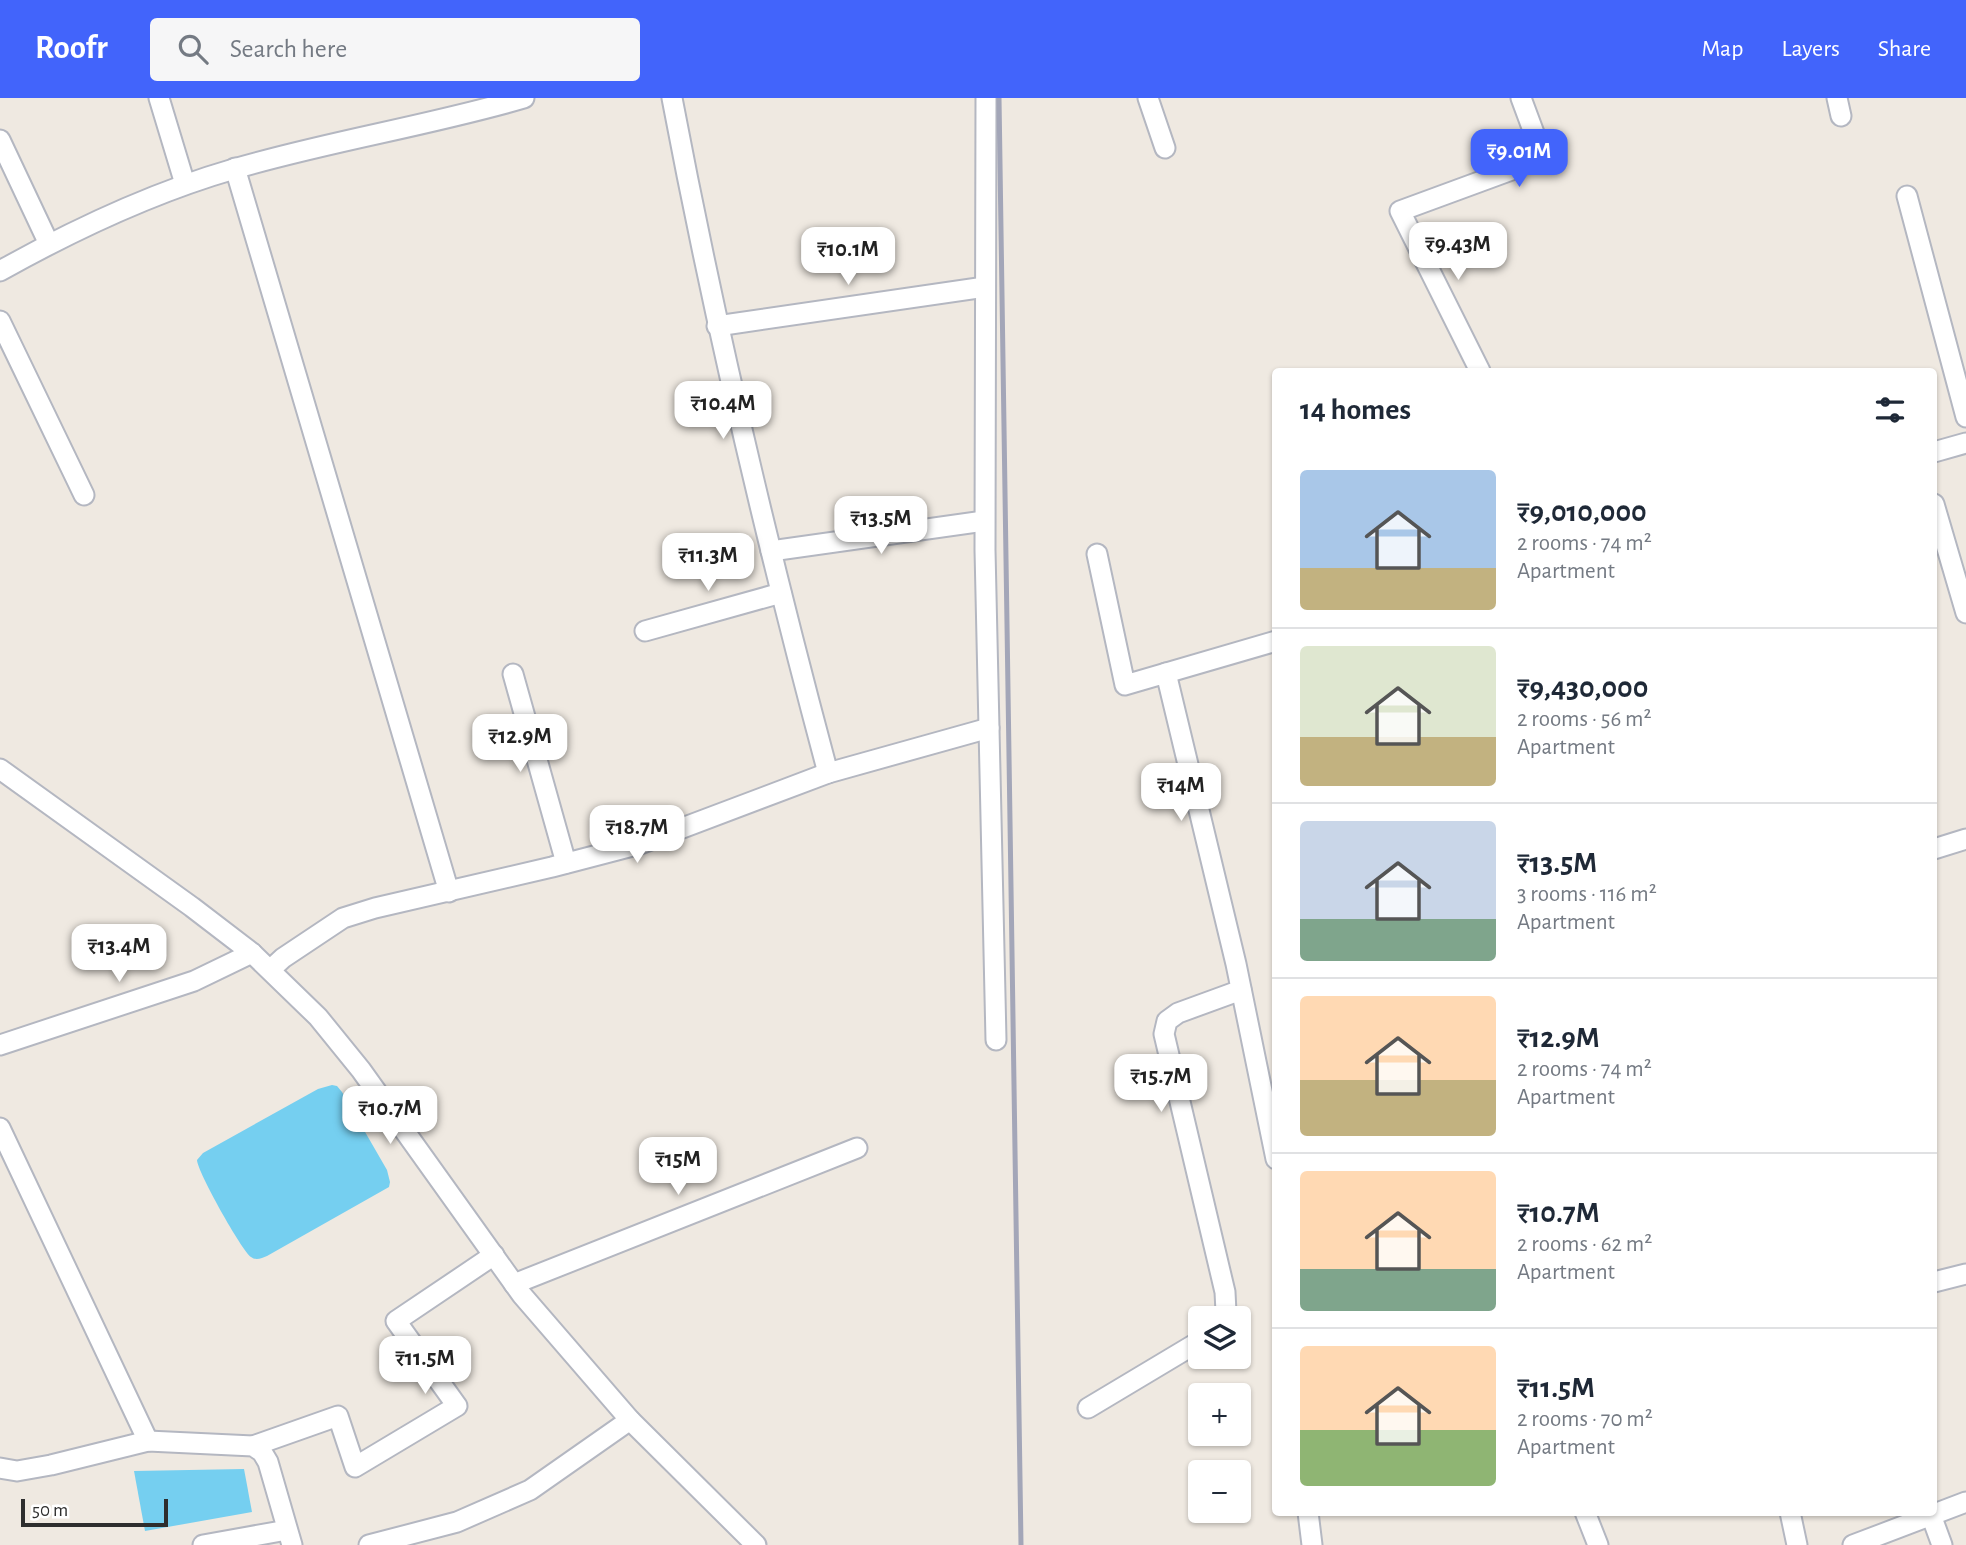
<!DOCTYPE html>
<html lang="en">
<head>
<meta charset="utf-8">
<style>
  :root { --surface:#fff; --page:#f6f6f7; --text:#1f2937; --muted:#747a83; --line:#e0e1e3; --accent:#4264fb }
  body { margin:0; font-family:"Alegreya Sans",sans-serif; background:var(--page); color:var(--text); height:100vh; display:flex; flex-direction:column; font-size:26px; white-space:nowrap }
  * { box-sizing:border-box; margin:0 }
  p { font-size:23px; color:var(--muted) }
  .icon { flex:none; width:38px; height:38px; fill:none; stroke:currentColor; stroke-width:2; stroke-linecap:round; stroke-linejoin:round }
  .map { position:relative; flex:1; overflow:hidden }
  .sheet { position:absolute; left:1272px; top:270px; width:665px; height:1148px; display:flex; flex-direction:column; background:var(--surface); border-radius:7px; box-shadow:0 2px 5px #0004 }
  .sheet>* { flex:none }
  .buttons { position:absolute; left:1188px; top:1208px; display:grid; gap:14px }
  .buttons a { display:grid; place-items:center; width:63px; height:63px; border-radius:7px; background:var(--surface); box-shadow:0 2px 5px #0004; font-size:35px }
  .scale { position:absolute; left:21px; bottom:18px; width:147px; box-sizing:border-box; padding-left:7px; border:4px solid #2e2e2e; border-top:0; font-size:19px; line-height:24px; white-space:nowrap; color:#2e2e2e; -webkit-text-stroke:5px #fff; paint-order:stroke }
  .price { position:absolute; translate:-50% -60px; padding:0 16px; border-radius:14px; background:#fff; color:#222; font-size:23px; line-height:46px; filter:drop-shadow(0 2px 4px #0008) }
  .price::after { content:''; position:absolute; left:50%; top:42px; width:21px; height:16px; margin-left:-10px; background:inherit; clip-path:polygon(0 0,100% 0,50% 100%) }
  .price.selected { background:var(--accent); color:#fff }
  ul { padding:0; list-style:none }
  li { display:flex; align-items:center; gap:21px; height:175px; padding:0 28px }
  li+li { border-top:2px solid var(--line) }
  li span { display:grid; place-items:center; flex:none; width:196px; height:140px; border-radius:7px; color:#555 }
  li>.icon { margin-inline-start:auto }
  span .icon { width:84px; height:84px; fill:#fffc; stroke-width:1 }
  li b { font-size:30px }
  h2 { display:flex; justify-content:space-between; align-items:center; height:84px; padding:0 28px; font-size:30px }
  header { display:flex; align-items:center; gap:42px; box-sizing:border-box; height:98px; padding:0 35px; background:var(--accent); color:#fff }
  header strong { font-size:33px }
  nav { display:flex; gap:38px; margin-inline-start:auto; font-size:24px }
  .search { width:490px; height:63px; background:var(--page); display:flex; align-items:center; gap:18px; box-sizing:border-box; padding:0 24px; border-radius:7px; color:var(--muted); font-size:26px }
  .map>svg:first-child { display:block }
</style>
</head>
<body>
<header>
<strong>Roofr</strong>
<div class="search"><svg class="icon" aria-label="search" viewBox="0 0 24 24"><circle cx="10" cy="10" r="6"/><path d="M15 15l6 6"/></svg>Search here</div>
<nav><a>Map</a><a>Layers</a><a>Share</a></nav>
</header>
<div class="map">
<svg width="1966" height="1447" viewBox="0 0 1966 1447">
  <rect width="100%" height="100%" fill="#efe9e1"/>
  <g fill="#75cff0">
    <path d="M 332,987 L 337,988 L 342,994 L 387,1072 L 390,1084 L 389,1089 L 267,1158 C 262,1160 256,1163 251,1159 C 242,1153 197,1073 197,1062 L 203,1055 L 318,991 Z"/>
    <polygon points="244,1371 252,1414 145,1433 134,1373"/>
  </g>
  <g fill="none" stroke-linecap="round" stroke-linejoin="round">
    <g stroke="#b4b7c1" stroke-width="23">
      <g id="minor">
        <polyline points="159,0 185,86"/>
        <path d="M 672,0 C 715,227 768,451 828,675"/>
        <polyline points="986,0 985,452 996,942"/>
        <polyline points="1148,0 1165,50"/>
        <polyline points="1837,0 1841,18"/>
        <polyline points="0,42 49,146"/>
        <polyline points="235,70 449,794"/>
        <polyline points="1907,98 1966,319"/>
        <path d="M 0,173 C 75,131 151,95 234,71 C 329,43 428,28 524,0"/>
        <polyline points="0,223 84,397"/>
        <polyline points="717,228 985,189"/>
        <polyline points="1480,273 1400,113 1517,70 1533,59 1537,43 1521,0"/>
        <polyline points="1934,354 1966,345"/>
        <polyline points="1934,406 1966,515"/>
        <polyline points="771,453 984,423"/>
        <polyline points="1097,456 1125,587 1276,543"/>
        <polyline points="645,533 781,495"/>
        <polyline points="1166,575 1236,866 1276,1061"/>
        <polyline points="513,576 566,765"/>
        <polyline points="0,671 192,809 252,855 318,919 361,972 522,1197 630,1322 756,1447"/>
        <polyline points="1934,751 1966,741"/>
        <polyline points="270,872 283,860 343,820 375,810 552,769 640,746 828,675 989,630"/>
        <polyline points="0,947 194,883 252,855"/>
        <polyline points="0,1030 148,1343"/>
        <polyline points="1934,1184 1966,1176"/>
        <polyline points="514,1186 857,1050"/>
        <polyline points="1223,1220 1226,1214 1225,1194 1164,936 1167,923 1178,915 1241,892"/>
        <polyline points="1088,1310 1200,1243"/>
        <polyline points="253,1348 338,1318 355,1369 457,1308 396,1223 494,1157"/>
        <polyline points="0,1370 17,1373 51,1367 148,1343 253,1348 262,1354 268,1364 292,1447"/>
        <polyline points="1308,1414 1312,1447"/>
        <polyline points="1585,1414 1598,1447"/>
        <polyline points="1790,1414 1797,1447"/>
        <polyline points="1931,1417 1942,1447"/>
        <polyline points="203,1447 287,1432"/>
        <polyline points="369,1447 457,1424 530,1392 630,1322"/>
        <polyline points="1853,1447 1966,1404"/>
      </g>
    </g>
    <use href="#minor" stroke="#fff" stroke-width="19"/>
    <polyline stroke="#a3a6b8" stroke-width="5" points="999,0 1021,1447"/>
  </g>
</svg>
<div class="buttons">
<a><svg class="icon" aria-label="layers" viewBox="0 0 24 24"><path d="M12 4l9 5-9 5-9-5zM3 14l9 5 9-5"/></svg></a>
<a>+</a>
<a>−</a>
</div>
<div class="scale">50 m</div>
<b class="price selected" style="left:1519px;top:91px">₹9.01M</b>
<b class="price" style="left:1458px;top:184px">₹9.43M</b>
<b class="price" style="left:848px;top:189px">₹10.1M</b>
<b class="price" style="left:723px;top:343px">₹10.4M</b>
<b class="price" style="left:881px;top:458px">₹13.5M</b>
<b class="price" style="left:708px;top:495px">₹11.3M</b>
<b class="price" style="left:520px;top:676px">₹12.9M</b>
<b class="price" style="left:1181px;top:725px">₹14M</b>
<b class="price" style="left:637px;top:767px">₹18.7M</b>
<b class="price" style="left:119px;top:886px">₹13.4M</b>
<b class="price" style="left:1161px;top:1016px">₹15.7M</b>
<b class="price" style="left:390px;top:1048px">₹10.7M</b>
<b class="price" style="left:678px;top:1099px">₹15M</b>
<b class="price" style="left:425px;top:1298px">₹11.5M</b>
<section class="sheet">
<h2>14 homes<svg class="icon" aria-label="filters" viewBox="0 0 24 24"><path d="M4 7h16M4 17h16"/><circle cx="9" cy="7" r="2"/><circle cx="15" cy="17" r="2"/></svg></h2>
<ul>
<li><span style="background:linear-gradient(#a9c7e8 70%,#c2b280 0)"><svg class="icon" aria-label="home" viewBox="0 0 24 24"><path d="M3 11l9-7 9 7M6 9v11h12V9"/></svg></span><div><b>₹9,010,000</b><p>2 rooms · 74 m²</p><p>Apartment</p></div></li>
<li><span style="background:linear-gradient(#dfe7d0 65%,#c2b280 0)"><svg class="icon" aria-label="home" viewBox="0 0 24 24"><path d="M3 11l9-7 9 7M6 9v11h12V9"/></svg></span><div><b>₹9,430,000</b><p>2 rooms · 56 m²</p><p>Apartment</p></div></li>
<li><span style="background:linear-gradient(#c9d6e8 70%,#7fa58c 0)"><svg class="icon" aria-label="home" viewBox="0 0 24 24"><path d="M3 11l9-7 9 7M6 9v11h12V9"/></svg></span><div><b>₹13.5M</b><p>3 rooms · 116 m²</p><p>Apartment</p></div></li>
<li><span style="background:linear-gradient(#ffd9b3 60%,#c2b280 0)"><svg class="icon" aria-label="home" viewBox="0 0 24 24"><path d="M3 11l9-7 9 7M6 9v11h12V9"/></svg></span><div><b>₹12.9M</b><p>2 rooms · 74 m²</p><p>Apartment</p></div></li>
<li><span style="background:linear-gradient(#ffd9b3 70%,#7fa58c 0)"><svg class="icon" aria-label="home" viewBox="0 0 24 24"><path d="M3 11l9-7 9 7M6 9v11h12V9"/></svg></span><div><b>₹10.7M</b><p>2 rooms · 62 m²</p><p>Apartment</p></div></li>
<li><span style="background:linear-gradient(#ffd9b3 60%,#8fb573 0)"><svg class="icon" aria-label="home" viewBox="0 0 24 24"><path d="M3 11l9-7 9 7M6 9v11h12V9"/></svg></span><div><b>₹11.5M</b><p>2 rooms · 70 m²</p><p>Apartment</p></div></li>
</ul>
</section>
</div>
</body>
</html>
